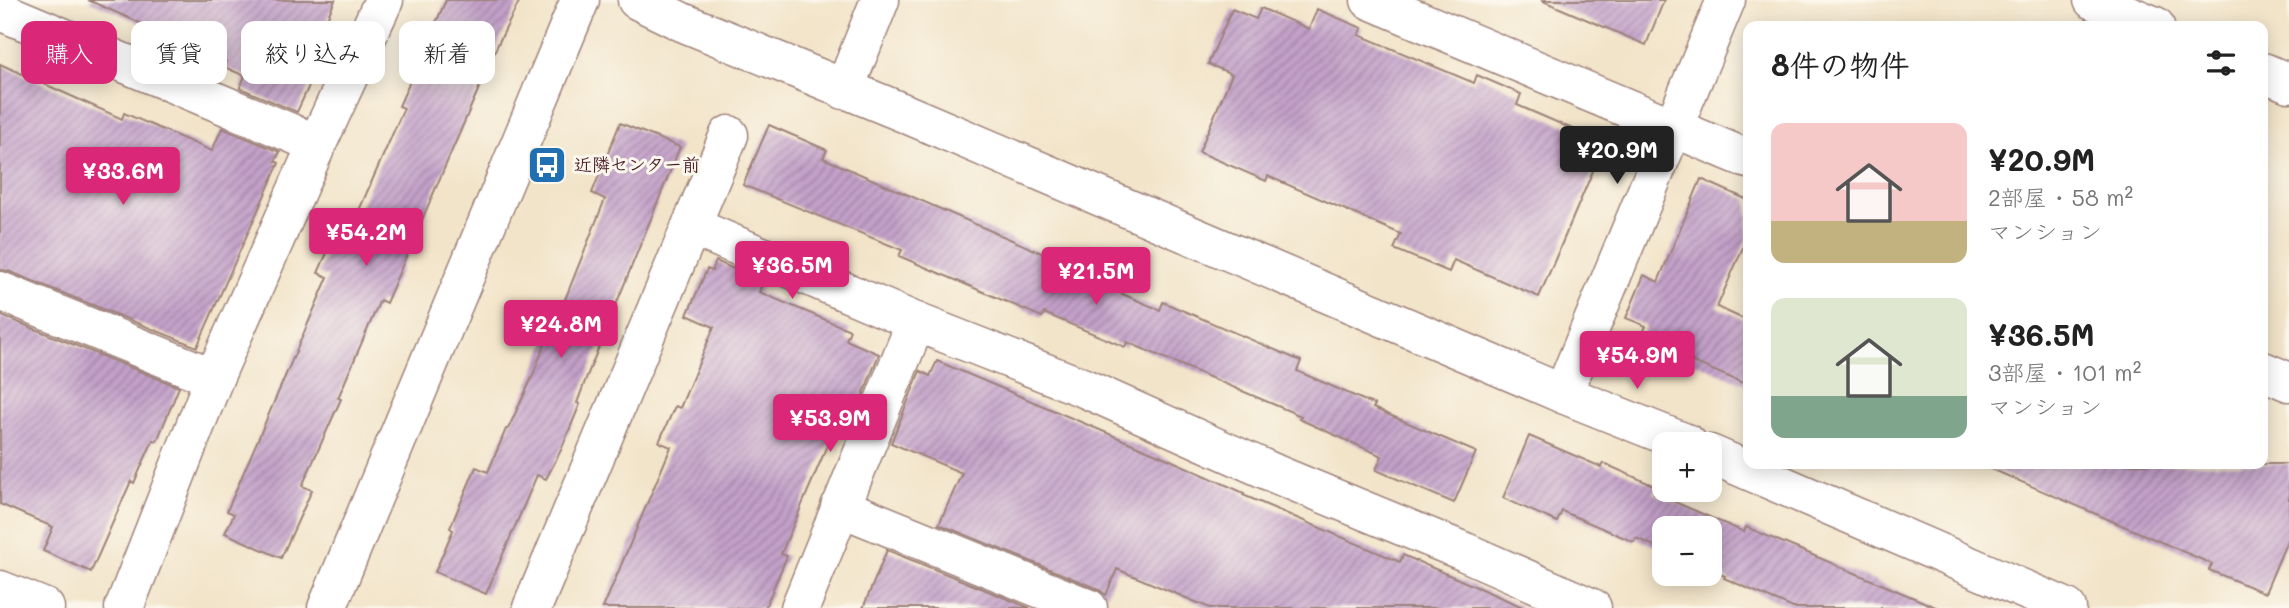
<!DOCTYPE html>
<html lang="ja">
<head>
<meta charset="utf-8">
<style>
  :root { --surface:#fff; --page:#f2f2f2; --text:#222; --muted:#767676; --accent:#db2777 }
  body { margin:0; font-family:Mali,"Klee One",sans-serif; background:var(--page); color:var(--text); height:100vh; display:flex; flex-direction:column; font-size:26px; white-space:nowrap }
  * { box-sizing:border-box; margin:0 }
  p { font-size:23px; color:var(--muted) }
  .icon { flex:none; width:38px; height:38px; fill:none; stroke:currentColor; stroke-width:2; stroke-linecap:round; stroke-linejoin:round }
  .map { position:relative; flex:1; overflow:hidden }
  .drawer { position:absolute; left:1743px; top:21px; width:525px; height:448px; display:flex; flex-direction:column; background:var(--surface); border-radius:14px; box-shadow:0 4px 18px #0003 }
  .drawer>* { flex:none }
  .guide { position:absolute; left:21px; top:21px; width:665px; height:63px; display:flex; gap:14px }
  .fabs { position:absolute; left:1652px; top:432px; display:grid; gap:14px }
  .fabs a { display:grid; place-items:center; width:70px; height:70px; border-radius:14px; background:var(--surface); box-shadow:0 4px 18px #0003; font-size:35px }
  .price { position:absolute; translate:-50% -60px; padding:0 16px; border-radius:7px; background:var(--accent); color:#fff; font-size:23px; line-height:46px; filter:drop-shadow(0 2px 4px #0008) }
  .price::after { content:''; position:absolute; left:50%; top:42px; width:21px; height:16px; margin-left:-10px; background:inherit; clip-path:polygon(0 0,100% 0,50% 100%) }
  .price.current { background:#222; color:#fff }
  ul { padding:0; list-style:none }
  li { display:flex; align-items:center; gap:21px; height:175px; padding:0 28px }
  li span { display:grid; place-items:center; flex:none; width:196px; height:140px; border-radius:14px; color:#555 }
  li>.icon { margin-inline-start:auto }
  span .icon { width:84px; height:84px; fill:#fffc; stroke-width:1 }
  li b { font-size:30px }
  h2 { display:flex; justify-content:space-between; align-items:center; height:84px; padding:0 28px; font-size:30px }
  .pill { padding:0 24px; border-radius:14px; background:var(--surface); box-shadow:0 4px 18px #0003; font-size:24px; line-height:63px }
  .pill.current { background:var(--accent); color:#fff }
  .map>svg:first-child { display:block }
</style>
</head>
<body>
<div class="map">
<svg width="2289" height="608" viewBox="0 0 2289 608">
  <defs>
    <pattern id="building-hatch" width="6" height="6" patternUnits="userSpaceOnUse" patternTransform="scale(1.75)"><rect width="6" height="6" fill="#c3a0c9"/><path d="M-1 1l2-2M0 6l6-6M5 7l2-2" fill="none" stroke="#a082a3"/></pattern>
  </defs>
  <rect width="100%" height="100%" fill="#fbf7ec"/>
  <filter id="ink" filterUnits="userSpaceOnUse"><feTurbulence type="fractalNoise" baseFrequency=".0143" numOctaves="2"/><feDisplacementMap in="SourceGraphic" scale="14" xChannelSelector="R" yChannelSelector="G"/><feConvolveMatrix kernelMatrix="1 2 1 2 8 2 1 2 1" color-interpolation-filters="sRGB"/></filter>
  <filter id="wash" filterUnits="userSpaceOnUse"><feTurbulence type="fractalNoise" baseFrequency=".00686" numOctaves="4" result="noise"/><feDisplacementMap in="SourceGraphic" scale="28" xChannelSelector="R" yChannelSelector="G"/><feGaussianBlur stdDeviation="1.57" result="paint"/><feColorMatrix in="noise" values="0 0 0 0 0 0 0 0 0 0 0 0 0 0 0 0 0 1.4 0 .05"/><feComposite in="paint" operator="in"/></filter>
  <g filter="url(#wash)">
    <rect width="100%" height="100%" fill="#f2e4c9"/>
    <g id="blocks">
      <g fill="url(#building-hatch)">
        <polygon points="88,0 335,0 320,35 330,40 297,112 240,88 245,76 224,67 226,61"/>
        <polygon points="446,0 520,0 498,44 386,303 380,300 338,398 341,399 302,486 312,490 281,558 225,533 234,514 227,511 328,277 318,273 346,210 357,215 404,108 399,106"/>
        <polygon points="1541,0 1664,0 1646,45"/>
        <polygon points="1261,8 1309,29 1317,9 1362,28 1359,35 1474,83 1477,75 1521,94 1517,105 1598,140 1588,163 1595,166 1539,297 1454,260 1449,272 1394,249 1401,234 1268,176 1266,181 1199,152 1232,74 1208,64 1232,9 1256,19"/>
        <polygon points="0,64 122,119 124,113 212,151 222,128 280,152 275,161 279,163 197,347 8,271 0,270"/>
        <polygon points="620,123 680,147 587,376 577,403 580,404 561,450 546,479 537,475 486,594 435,572 453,530 450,528 476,467 488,472 506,429 508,429 530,382 560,306 562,307 605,199 592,193"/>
        <polygon points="769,125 827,150 823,158 1065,263 1063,269 1160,310 1163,302 1301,361 1297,371 1375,405 1373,408 1476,452 1454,503 1376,470 1382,456 1299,419 1301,416 1127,342 1125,347 1044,313 1042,317 899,256 902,250 743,185"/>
        <polygon points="1701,179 1748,200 1748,236 1717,307 1748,321 1748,385 1691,361 1688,367 1638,345 1646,326 1626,318 1644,275 1658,282"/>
        <polygon points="716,261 763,282 759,292 850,330 846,340 879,354 851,425 842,421 834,440 830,439 781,554 787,556 765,608 603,608 671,447 659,442 675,406 680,408 714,327 687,315 707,269 712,271"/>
        <polygon points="0,315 179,387 157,441 153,440 134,483 131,481 91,572 43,551 53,527 0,504"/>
        <polygon points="937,361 1166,458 1244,493 1243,495 1400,562 1403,555 1525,608 1210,608 1117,569 1106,595 1096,588 939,524 962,473 891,443 920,371 930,376"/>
        <polygon points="1529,436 1601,467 1603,463 1657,487 1654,493 1744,532 1746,527 1938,608 1793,608 1724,578 1725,576 1710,570 1710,528 1664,528 1664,550 1636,538 1634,542 1562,511 1557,522 1503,498"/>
        <polygon points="1980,464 2289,464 2289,536 2265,593 2209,570 2212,564"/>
        <polygon points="887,550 1030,608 863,608"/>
      </g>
    </g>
  </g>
  <g filter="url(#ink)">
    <use href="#blocks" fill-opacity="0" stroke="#9e827a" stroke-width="2"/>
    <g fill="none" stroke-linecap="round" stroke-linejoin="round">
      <g stroke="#9e827a" stroke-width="41">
        <g id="minor">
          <polyline points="637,0 682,22 904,113 1563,394 1688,444"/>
          <polyline points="1370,0 1748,159"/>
          <polyline points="2093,0 2155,26"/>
          <polyline points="0,11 317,144"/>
          <polyline points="2263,72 2289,83"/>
          <polyline points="844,90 880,0"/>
          <polyline points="691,226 916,322 1084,388 1278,475 1465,552 1592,608"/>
          <polyline points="0,291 214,378"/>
          <polyline points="2263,371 2289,382"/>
          <polyline points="1563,394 1726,0"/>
          <polyline points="1710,454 2067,608"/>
          <polyline points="840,507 1088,608"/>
          <polyline points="0,590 45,608"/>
          <polyline points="124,608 214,378 317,144 384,0"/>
          <polyline points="532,608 729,135"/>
          <polyline points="800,608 916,322"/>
        </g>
      </g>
      <g stroke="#9e827a" stroke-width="41">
        <polyline id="tertiary" points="327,608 580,0"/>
      </g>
      <use href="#minor" stroke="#fff" stroke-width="38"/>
      <use href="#tertiary" stroke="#fff" stroke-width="38"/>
    </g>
  </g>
  <defs>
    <g id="bus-square" transform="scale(2.0125)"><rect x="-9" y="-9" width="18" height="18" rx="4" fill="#1f6fb2" stroke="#fbf7ec"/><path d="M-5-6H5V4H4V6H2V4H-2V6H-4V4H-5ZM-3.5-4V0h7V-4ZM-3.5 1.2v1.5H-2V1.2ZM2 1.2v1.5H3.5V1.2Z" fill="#fff"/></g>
  </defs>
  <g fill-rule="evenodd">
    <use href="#bus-square" x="547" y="165"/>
  </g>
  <g text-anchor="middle" stroke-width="6" stroke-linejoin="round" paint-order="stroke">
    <g font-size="18" font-weight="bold" fill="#4a1f2b" stroke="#fbf7ec" text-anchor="start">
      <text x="574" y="171">近隣センター前</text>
    </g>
  </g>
</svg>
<div class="fabs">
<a>+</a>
<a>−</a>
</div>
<b class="price current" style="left:1617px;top:186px">¥20.9M</b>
<b class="price" style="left:123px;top:207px">¥33.6M</b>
<b class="price" style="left:366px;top:268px">¥54.2M</b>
<b class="price" style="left:792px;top:301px">¥36.5M</b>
<b class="price" style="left:1096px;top:307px">¥21.5M</b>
<b class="price" style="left:561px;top:360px">¥24.8M</b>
<b class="price" style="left:1637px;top:391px">¥54.9M</b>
<b class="price" style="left:830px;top:454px">¥53.9M</b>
<div class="guide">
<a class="pill current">購入</a>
<a class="pill">賃貸</a>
<a class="pill">絞り込み</a>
<a class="pill">新着</a>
</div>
<section class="drawer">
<h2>8件の物件<svg class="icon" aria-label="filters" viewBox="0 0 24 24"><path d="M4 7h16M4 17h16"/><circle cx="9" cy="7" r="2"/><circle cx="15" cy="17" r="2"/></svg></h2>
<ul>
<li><span style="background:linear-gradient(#f6c9c9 70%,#c2b280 0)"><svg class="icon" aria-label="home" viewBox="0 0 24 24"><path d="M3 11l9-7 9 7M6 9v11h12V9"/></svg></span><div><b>¥20.9M</b><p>2部屋 · 58 m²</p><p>マンション</p></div></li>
<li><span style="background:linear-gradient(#dfe7d0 70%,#7fa58c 0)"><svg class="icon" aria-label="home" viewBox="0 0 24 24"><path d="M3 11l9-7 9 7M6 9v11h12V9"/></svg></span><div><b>¥36.5M</b><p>3部屋 · 101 m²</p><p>マンション</p></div></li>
</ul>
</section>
</div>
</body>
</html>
